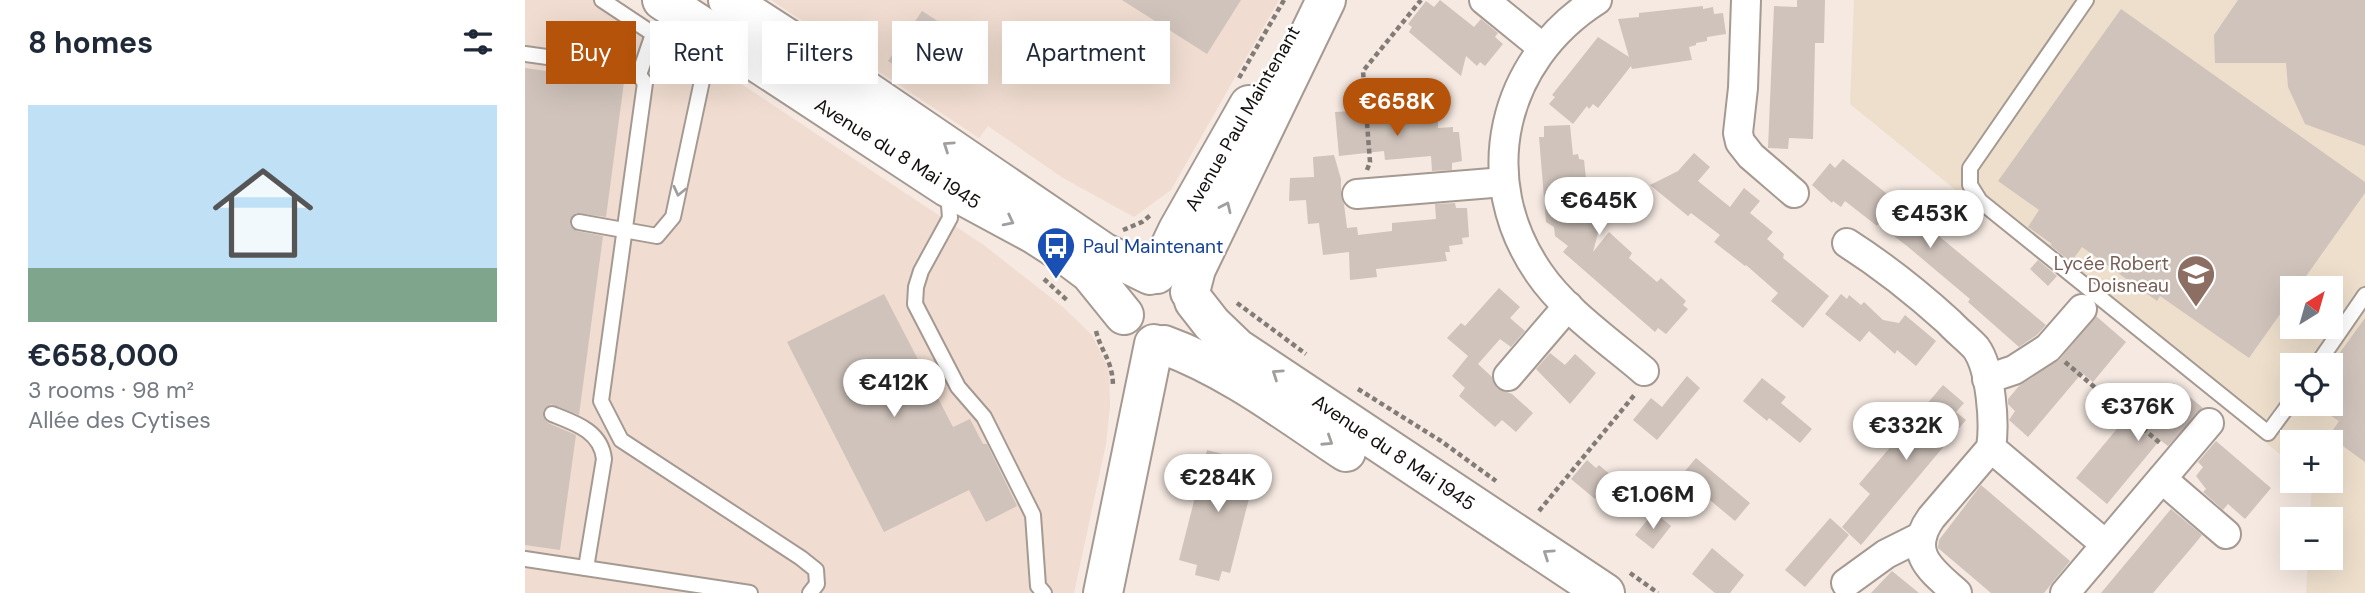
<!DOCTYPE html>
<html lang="en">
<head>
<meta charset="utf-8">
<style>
  :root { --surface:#fff; --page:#f6f6f7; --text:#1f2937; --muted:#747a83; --accent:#b45309 }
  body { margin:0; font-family:"DM Sans",sans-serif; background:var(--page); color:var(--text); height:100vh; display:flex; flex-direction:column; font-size:26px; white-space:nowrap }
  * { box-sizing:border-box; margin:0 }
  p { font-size:23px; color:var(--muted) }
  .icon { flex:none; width:38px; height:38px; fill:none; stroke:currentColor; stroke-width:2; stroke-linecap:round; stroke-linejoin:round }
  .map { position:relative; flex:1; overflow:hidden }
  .side { display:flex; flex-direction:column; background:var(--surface); width:525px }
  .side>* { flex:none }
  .top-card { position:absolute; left:21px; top:21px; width:665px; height:63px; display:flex; gap:14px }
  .needle { width:46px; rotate:37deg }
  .controls { position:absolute; left:1755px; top:276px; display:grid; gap:14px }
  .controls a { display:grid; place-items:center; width:63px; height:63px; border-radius:0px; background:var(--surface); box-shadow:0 7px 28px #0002; font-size:35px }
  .price { position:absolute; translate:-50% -60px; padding:0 16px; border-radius:24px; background:#fff; color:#222; font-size:23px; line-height:46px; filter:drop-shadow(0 2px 4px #0008) }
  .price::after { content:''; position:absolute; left:50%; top:42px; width:21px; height:16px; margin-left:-10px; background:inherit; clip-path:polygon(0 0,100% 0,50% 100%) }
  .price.selected { background:var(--accent); color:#fff }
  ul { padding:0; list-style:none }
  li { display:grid; align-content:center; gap:14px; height:371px; padding:0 28px }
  li span { display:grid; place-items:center; height:217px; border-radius:0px; color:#555 }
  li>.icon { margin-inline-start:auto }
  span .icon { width:126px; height:126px; fill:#fffc; stroke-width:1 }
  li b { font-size:30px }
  h2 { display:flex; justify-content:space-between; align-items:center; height:84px; padding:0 28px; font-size:30px }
  .chip { padding:0 24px; border-radius:0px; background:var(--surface); box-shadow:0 7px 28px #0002; font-size:24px; line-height:63px }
  .chip.selected { background:var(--accent); color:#fff }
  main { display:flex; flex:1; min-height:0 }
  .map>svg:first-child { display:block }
</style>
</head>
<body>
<main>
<section class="side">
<h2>8 homes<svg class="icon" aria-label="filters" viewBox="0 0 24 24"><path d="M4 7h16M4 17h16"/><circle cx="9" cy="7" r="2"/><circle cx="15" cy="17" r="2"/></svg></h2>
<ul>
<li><span style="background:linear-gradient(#bfe0f5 75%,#7fa58c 0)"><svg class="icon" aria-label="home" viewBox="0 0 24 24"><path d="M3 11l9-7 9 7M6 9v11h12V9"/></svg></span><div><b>€658,000</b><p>3 rooms · 98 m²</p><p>Allée des Cytises</p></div></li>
</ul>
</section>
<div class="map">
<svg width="1840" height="593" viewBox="0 0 1840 593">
  <rect width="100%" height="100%" fill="#f5e9e1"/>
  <g fill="#f0dcd0">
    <polygon points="0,0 90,0 460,246 539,308 567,335 584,370 585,406 581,444 549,593 0,593"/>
    <polygon points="246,0 754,0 646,190 609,217 538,178 463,126 454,138"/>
  </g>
  <path fill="#eedfcc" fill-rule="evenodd" d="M 1329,0 L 1840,0 L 1840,593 L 1781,593 L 1783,558 L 1806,558 L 1806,520 L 1785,520 L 1787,481 L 1806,481 L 1806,443 L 1768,443 L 1767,464 L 1325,104 ZM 1768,289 L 1806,289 L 1806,327 L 1768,327 ZM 1768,366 L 1806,366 L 1806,404 L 1768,404 Z"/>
  <g fill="#cfc3bb">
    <polygon points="597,0 716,0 682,54"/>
    <polygon points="915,0 949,27 956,19 973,33 970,37 978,44 960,66 955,62 952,66 941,56 936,76 884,32 887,27 883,24 901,1 909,7"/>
    <polygon points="1272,0 1300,0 1299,43 1290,43 1288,139 1264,138 1263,149 1243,148 1249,6 1272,7"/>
    <polygon points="1713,0 1840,0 1840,146 1780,124 1763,87 1761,63 1690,63 1689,35"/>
    <polygon points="1178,6 1178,9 1188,7 1189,14 1198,13 1201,34 1182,37 1182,41 1171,43 1171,45 1164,47 1167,60 1107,69 1106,66 1073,108 1068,104 1064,109 1062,106 1048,124 1024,104 1030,97 1027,95 1073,37 1104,57 1093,19 1114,17 1114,13"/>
    <polygon points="1596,9 1840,182 1840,193 1772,289 1768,289 1768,296 1724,358 1635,296 1632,301 1557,247 1548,259 1545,261 1525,245 1527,244 1503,227 1514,210 1473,181"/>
    <polygon points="397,11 427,30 393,80 363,61"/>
    <polygon points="0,68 99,82 81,217 51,213 45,221 45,226 52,231 78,236 54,415 26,404 18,411 18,416 23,423 51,435 35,550 0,545"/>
    <polygon points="859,109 859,116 881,114 882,120 888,119 888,124 913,122 913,128 928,127 928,132 934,132 937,161 927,163 927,170 907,171 906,156 860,160 859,151 814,156 810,112"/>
    <polygon points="1045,125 1048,155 1053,154 1054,159 1059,160 1065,216 1075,225 1068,252 1084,232 1107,253 1104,258 1132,282 1136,278 1161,301 1158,305 1163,309 1141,334 1133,328 1130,332 1038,252 1043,246 1030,236 1029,227 1021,222 1014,137 1019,137 1019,126"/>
    <polygon points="1169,153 1185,167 1173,181 1205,207 1219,188 1235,201 1225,213 1248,232 1242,239 1259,254 1258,258 1304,296 1278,328 1246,301 1253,293 1221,265 1220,266 1189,242 1195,235 1166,213 1163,216 1125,185 1153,171"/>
    <polygon points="809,155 816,179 816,196 819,204 822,228 832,227 833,235 867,231 867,223 911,219 910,204 930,203 931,208 942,208 944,237 937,238 938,244 924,246 925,252 920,252 922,261 851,269 852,277 825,280 824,252 798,255 794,223 783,224 781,200 764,201 765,178 789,177 788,157"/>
    <polygon points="1318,159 1380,208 1521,325 1512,335 1494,347 1443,302 1445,299 1382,246 1353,224 1352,226 1320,201 1316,207 1308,201 1307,203 1287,185 1305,163 1310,168"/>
    <polygon points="1513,260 1532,276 1523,286 1505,269"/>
    <polygon points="974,288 995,307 985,318 1000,331 986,347 975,339 953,364 967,377 972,388 987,394 1008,413 991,432 977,420 970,427 934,396 940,388 927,376 943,356 922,338 936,323 940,326"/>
    <polygon points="359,294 428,427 445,419 458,444 462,444 492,506 461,522 444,490 359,532 262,342"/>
    <polygon points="1316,294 1322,299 1324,295 1336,305 1339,302 1358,320 1374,323 1380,315 1411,341 1391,366 1372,350 1370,354 1344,331 1335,342 1300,314"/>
    <polygon points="1571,316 1601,342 1568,382 1557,373 1503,437 1484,420 1490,411 1483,404 1483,399 1494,386 1535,359"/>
    <polygon points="1840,318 1840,462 1804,436 1814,421 1806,416 1806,365"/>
    <polygon points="1025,353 1040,365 1050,354 1071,373 1045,404 1011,369"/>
    <polygon points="1162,376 1175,388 1132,440 1108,420 1126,398 1137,407"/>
    <polygon points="1237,378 1261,397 1256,403 1287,429 1275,443 1244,418 1242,421 1218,401"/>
    <polygon points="1648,383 1678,408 1643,446 1635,440 1582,504 1551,478 1601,418 1611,427"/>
    <polygon points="1418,385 1439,403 1431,412 1441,420 1336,545 1317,527 1345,494 1334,484"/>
    <polygon points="1691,441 1746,488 1720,519 1703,504 1698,510 1678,492 1681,489 1671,476 1678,467 1673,462"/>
    <polygon points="682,450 733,463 705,573 697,571 694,581 670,575 672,565 654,560"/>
    <polygon points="1171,458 1225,503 1210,521 1173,490 1167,498 1149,484"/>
    <polygon points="1062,460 1071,468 1074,465 1088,477 1070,499 1046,479"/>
    <polygon points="1456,485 1545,561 1519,593 1466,593 1413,548 1414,540"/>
    <polygon points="1646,509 1677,535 1668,546 1628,593 1576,593"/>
    <polygon points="1129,512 1146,526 1128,549 1110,535"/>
    <polygon points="1305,518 1324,535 1280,587 1260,570"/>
    <polygon points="1187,548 1219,575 1205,593 1190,593 1167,574"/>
    <polygon points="1367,571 1394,593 1346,593"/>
  </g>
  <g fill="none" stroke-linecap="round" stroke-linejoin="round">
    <g stroke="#a59a92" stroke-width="18">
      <g id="lane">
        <polyline points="1561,0 1445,168 1445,185 1455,201 1743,433 1768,399"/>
        <polyline points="0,54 101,68 114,75 120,83 76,401 96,440 276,558 291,570 292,584 285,593"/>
        <polyline points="114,75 128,34"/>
        <polyline points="423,192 425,218 396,271 391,287 390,304 433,387 459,417 508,515 513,586 519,593"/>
        <polyline points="54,222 132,236 148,217 178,76 172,63 77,0"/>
        <polyline points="1791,366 1840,295"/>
        <path d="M 27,414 C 50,423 76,431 79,459 L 61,568"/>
        <polyline points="0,559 225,593"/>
      </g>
    </g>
    <g stroke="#a59a92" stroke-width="32">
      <g id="street">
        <polyline points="959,0 1018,48"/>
        <path d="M 1072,0 C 976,61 949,179 1014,273 C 1039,310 1085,342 1119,371"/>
        <polyline points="1221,0 1218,88 1213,133 1215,142 1226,156 1269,193"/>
        <polyline points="832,194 979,182"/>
        <path d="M 1322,243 C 1358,266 1392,293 1424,322 C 1432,331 1443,339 1451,348 C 1466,369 1470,423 1466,448 L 1406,518 C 1381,553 1407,571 1432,593"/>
        <polyline points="983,376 1043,306"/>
        <polyline points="1462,379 1489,370 1523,348 1557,309"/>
        <polyline points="1466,448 1580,544"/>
        <polyline points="1637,479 1701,534"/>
        <polyline points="1321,583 1361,554 1397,536"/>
        <polyline points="1540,593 1684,423"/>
      </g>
    </g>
    <g stroke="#a59a92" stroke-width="42">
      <g id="secondary">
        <polyline points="137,0 422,187 509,234 537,252 565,273 599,315"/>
        <polyline points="203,0 305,66 578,252 625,275"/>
        <polyline points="632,274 653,230 724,105"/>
        <polyline points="665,292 671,269 801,0"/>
        <polyline points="669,301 687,324 712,348 1080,593"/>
        <path d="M 639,345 C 705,369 762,413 821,452"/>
        <polyline points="578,593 629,344"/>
      </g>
    </g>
    <g stroke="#837b76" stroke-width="4.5" stroke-dasharray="5 3.5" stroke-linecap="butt">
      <polyline points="714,78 759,0"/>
      <polyline points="842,170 845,162 838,71 896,0"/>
      <polyline points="598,230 617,222 627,214"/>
      <polyline points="519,279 544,302"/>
      <polyline points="712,303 781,354"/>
      <path d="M 571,331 C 577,354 587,359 588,385"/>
      <polyline points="1540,362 1635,443"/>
      <polyline points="833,389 916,441 971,481"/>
      <polyline points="1014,511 1111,393"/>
      <polyline points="1105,573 1133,593"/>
    </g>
    <use href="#lane" stroke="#fff" stroke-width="14"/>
    <use href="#street" stroke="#fff" stroke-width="28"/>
    <use href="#secondary" stroke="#fff" stroke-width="38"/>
  </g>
  <defs><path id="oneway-chevron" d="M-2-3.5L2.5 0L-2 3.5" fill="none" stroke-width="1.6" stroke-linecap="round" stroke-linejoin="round" transform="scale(1.75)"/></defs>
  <g stroke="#a19f9e">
    <use href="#oneway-chevron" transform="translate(423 146) rotate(-146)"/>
    <use href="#oneway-chevron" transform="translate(154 191) rotate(103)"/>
    <use href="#oneway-chevron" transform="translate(701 207) rotate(-65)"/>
    <use href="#oneway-chevron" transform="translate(484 221) rotate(27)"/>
    <use href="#oneway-chevron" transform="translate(752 374) rotate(-146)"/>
    <use href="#oneway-chevron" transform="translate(803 441) rotate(33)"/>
    <use href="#oneway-chevron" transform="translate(1023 554) rotate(-146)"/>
  </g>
  <defs>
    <g id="bus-pin" transform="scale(2.0125)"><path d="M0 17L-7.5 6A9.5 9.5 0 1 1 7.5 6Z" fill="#1a4fb4" stroke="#fff"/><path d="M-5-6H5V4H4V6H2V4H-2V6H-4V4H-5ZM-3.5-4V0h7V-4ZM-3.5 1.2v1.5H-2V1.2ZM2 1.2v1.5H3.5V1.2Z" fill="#fff"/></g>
    <g id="school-pin" transform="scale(2.0125)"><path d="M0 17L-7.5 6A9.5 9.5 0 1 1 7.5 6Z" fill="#8d6e63" stroke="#fff"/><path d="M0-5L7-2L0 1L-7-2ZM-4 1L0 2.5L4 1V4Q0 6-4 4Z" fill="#fff"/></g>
  </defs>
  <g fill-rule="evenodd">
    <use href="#bus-pin" x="531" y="246"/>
    <use href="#school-pin" x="1671" y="274"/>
  </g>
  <g text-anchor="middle" stroke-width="5" stroke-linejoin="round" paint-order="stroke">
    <g font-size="19" fill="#130f0c" stroke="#fff">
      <text transform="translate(717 118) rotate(-60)" y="7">Avenue Paul Maintenant</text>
      <text transform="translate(373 153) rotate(32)" y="7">Avenue du 8 Mai 1945</text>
      <text transform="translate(869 452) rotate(34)" y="7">Avenue du 8 Mai 1945</text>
    </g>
    <g font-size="19" fill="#164399" stroke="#fff" text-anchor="start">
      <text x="558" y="253">Paul Maintenant</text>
    </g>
    <g font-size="19" fill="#785e54" stroke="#fff" text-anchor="end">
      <text x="1644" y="270">Lycée Robert<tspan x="1644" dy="22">Doisneau</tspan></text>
    </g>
  </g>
</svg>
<div class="controls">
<a><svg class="needle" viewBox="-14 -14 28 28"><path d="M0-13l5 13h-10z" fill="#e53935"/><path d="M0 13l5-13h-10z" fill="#747a83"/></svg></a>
<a><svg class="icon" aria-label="locate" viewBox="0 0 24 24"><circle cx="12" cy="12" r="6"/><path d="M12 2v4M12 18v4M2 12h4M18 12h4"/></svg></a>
<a>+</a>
<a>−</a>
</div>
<b class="price selected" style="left:872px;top:138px">€658K</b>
<b class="price" style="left:1074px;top:237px">€645K</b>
<b class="price" style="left:1405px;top:250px">€453K</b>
<b class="price" style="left:369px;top:419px">€412K</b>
<b class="price" style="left:1613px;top:443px">€376K</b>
<b class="price" style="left:1381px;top:462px">€332K</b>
<b class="price" style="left:693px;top:514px">€284K</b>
<b class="price" style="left:1128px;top:531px">€1.06M</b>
<div class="top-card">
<a class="chip selected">Buy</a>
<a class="chip">Rent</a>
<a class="chip">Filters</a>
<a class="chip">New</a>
<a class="chip">Apartment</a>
</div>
</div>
</main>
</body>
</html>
